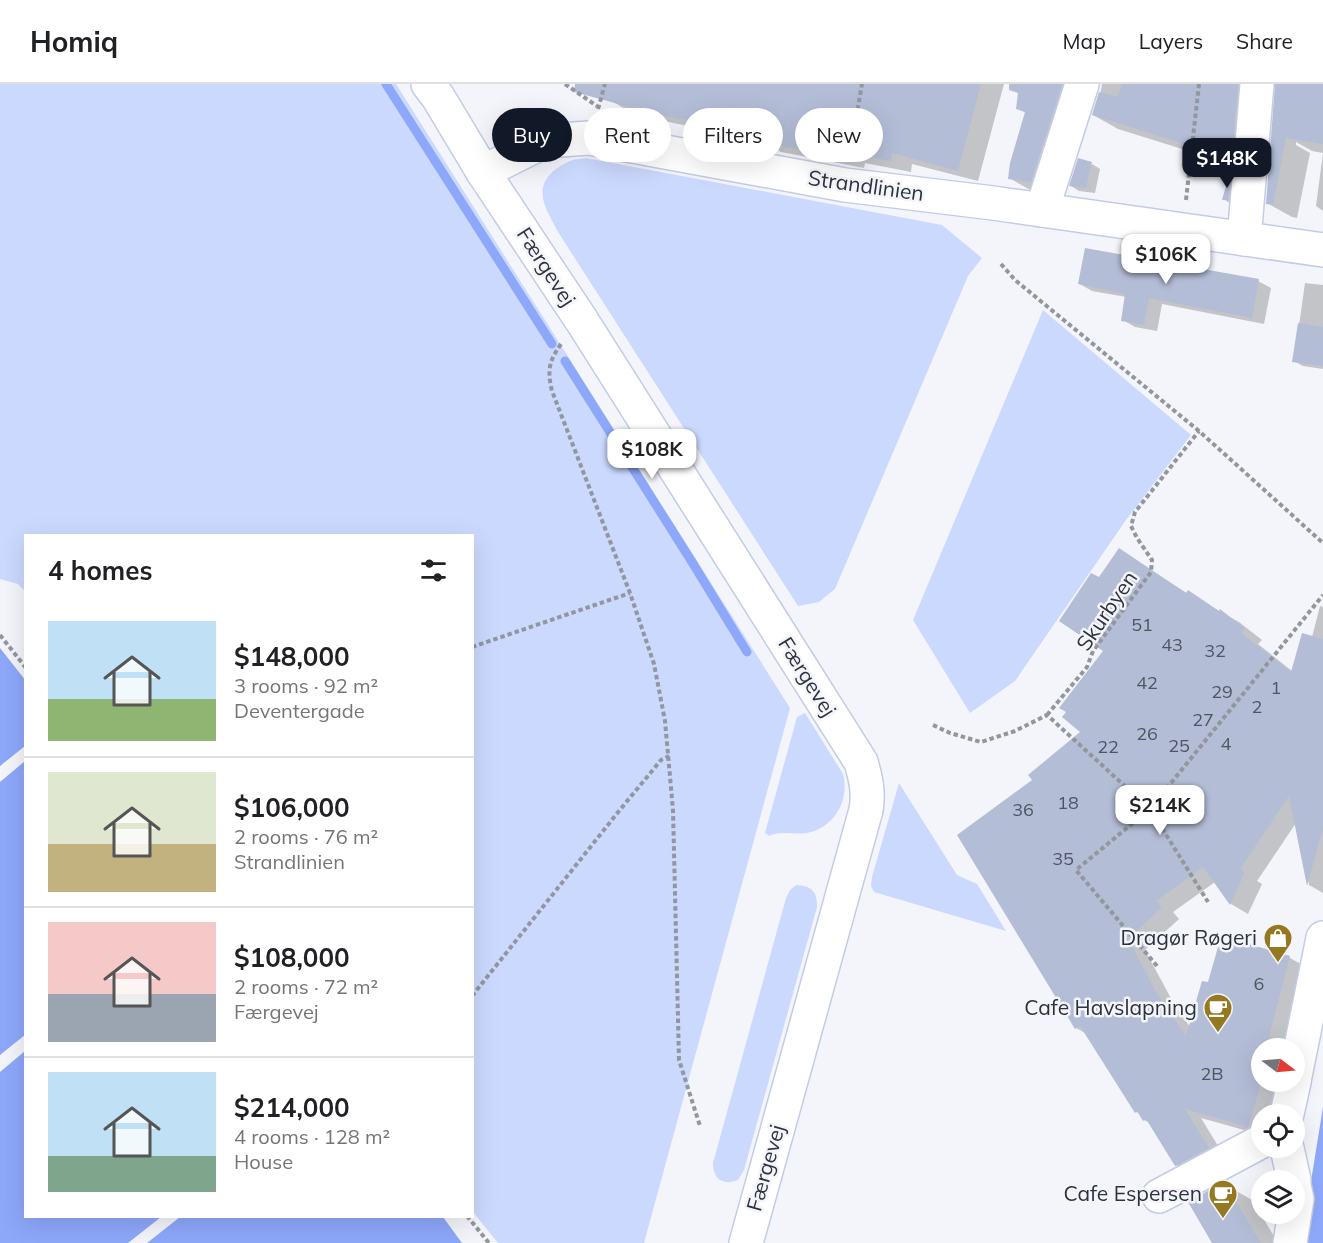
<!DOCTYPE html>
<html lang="en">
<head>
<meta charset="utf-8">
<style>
  :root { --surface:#fff; --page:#f2f2f2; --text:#202124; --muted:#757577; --line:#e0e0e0; --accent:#111827 }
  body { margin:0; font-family:Mulish,sans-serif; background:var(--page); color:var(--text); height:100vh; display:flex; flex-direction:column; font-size:22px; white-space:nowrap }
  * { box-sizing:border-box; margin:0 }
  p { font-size:20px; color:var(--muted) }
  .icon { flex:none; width:33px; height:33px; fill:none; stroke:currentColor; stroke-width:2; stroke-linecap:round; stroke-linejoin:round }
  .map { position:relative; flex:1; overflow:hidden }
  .sheet { position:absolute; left:24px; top:450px; width:450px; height:684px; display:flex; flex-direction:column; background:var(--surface); border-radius:0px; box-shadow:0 6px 24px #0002 }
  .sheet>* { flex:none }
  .hud { position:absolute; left:492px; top:24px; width:570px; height:54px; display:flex; gap:12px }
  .needle { width:39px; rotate:106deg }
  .fabs { position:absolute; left:1251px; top:954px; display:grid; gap:12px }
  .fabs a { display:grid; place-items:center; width:54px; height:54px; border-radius:50%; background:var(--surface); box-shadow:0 6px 24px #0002; font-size:30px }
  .price { position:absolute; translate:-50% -51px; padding:0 14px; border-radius:12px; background:#fff; color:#222; font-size:20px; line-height:39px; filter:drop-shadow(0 2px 3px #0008) }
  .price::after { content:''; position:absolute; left:50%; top:36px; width:18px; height:14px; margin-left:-9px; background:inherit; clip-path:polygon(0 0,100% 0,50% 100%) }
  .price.active { background:var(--accent); color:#fff }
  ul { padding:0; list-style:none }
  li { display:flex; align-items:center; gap:18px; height:150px; padding:0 24px }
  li+li { border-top:2px solid var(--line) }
  li span { display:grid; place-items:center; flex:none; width:168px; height:120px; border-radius:0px; color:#555 }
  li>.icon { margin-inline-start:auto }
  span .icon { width:72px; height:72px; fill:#fffc; stroke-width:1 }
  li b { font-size:26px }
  h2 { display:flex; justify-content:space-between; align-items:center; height:72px; padding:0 24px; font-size:26px }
  .pill { padding:0 21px; border-radius:27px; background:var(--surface); box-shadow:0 6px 24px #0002; font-size:21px; line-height:54px }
  .pill.active { background:var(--accent); color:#fff }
  header { display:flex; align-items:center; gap:36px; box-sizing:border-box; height:84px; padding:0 30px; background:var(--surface); border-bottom:2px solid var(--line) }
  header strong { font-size:28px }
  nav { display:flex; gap:33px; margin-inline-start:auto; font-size:21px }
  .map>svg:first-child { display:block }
</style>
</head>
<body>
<header>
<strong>Homiq</strong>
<nav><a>Map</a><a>Layers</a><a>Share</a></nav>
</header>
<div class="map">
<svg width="1323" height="1159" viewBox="0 0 1323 1159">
  <rect width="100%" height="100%" fill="#f3f5fb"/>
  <g fill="#cbd9fe">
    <polygon points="0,0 396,0 790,624 644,1159 498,1159 473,1128 472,452 26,452 25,507 18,500 0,495"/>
    <path d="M 586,74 L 942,141 L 982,174 L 968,192 L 835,505 L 819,518 L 798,522 L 558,148 C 546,125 531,104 556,85 C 570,76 570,76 586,74 Z"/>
    <polygon points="1043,226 1191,351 1126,436 1015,597 970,629 913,536"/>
    <path d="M 805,629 L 843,690 C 850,716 834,744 807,749 C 794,751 781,746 769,752 L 765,749 L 797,633 Z"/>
    <polygon points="899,699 957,791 977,800 1006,847 874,808 871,802 872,793"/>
    <path d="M 796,801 C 812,802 817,807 817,823 L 744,1086 L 738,1096 C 723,1102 713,1095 713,1079 L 786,814 L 790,806 Z"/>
  </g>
  <g fill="#8da7f9">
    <polygon points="0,564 26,597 26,1132 443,1133 462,1159 0,1159"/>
    <polygon points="1323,1023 1323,1159 1301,1159"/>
  </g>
  <g fill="#f3f5fb">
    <polygon points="25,662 25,677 0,698 0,682"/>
    <polygon points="25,951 25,967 0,988 0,971"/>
    <polygon points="161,1133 180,1133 147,1159 128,1159"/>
  </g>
  <g fill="#0003">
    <polygon points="614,0 1004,0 978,97 912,80 911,88 865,79 864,84 781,68 773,64 741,57 730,51 669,38 630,28 610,16"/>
    <polygon points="1021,0 1094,0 1034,108 1009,94 1026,29 1018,24"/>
    <polygon points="1102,0 1269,0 1256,88 1118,45 1093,31 1101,6"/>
    <polygon points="1277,0 1323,0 1323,127 1316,122 1323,69 1312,67 1296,58 1296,61 1310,69 1297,134 1292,133 1267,119"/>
    <polygon points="1092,80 1100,85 1095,109 1079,107 1071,102"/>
    <polygon points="1232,86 1239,90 1232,120 1223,115"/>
    <polygon points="1258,197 1271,204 1264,240 1162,220 1157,247 1135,243 1123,236 1126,213 1092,207 1080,200"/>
    <polygon points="1305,199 1323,201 1323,285 1303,282 1294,277"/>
    <polygon points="1119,466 1188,510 1239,538 1262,556 1258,560 1292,587 1312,553 1320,522 1323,523 1323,809 1309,801 1296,739 1257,797 1262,800 1248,830 1231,820 1215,798 1173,828 1179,835 1145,866 1174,920 1190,943 1209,900 1229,868 1232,857 1290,874 1308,884 1286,964 1262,964 1262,998 1282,998 1273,1030 1262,1030 1262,1051 1201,1034 1226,1075 1194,1092 1176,1081 1150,1039 1144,1036 1141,1030 1136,1028 1087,950 1076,944 1034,696 1082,648 1105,567 1099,495"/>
    <polygon points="1224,1100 1252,1116 1278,1159 1214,1159"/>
  </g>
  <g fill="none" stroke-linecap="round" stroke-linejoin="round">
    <g stroke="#8da7f9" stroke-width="9">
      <polyline points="386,0 552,260"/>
      <polyline points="565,277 692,478 747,568"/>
    </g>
  </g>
  <g fill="#b3bdd6">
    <polygon points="575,0 981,0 958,87 892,69 891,77 845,69 844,73 759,58 760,55 719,47 720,43 648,28 574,8"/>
    <polygon points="1009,0 1062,0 1031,98 1008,95 1010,79 1025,28 1016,25 1018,9 1009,6"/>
    <polygon points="1122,0 1238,0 1232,75 1092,31 1099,8 1118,13"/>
    <polygon points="1275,0 1323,0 1323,60 1286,54 1273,121 1266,120"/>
    <polygon points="1078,74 1092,78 1086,104 1069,102"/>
    <polygon points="1231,84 1228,116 1222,116"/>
    <polygon points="1085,164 1259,195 1252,234 1149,214 1144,241 1121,237 1125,210 1078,200"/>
    <polygon points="1298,239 1323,243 1323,282 1292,278"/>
    <polygon points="1119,464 1186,509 1188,506 1219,527 1220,525 1244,544 1241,549 1291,588 1302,549 1323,555 1323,744 1307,802 1289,712 1240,785 1245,788 1230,821 1203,783 1156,817 1162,823 1128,855 1156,908 1186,952 1202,897 1208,898 1218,863 1228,866 1231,855 1290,872 1266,964 1262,964 1262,997 1248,1043 1185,1025 1209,1064 1175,1082 1146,1035 1143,1037 1137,1027 1135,1029 1080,942 1075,945 957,751 1032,696 1028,691 1080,648 1062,633 1066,628 1059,624 1103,567 1059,537 1091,489 1099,493"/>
    <polygon points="1224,1098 1261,1159 1212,1159 1188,1118"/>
  </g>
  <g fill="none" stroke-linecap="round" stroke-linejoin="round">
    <g stroke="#c2cce6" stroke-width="36">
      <g id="minor">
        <path d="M 428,0 L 438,13 L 483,88 L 582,237 L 861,678 C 866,695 869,709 866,726 L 746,1159"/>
        <polyline points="483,88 545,57 589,54 845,101 993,119 1323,166"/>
        <polyline points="1042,126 1082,0"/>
        <polyline points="1244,155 1257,0"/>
        <polyline points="1294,997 1323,854"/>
        <polyline points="1287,1030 1294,998"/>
        <polyline points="1287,1064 1294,1096"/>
        <polyline points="1159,1112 1262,1057"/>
        <polyline points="1290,1159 1297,1115 1294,1101"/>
      </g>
    </g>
    <g stroke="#93969e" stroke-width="4" stroke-dasharray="4.5 3" stroke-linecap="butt">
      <polyline points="565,0 597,22"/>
      <polyline points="598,25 605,0"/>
      <polyline points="850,70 862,0"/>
      <polyline points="1186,116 1199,0"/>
      <polyline points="1001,180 1015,196 1199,347 1323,459"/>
      <path d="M 561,260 C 549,277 547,286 552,307 L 630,509 L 654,580 L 665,637 L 673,726 L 679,976 L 700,1042"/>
      <polyline points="0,551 26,584"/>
      <polyline points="472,563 630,509"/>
      <polyline points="1047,631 1087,583 1093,567 1151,488 1152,476 1137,454 1131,442 1135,428 1199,347"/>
      <polyline points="933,641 950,649 981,658 1015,647 1047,631 1150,725 1208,818"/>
      <polyline points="1157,882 1076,786 1150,725 1323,511"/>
      <polyline points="472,912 619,727 661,676 669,672"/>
      <polyline points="467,1132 489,1159"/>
    </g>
    <use href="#minor" stroke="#fff" stroke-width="33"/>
  </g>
  <defs>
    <g id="shop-pin" transform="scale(1.5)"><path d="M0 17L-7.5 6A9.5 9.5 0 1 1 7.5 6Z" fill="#957820" stroke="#f3f5fb"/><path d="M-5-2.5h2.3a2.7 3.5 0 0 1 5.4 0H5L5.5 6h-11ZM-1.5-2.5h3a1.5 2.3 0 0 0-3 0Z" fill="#fff"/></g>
    <g id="cafe-pin" transform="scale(1.5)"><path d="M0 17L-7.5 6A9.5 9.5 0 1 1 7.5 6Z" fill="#957820" stroke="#f3f5fb"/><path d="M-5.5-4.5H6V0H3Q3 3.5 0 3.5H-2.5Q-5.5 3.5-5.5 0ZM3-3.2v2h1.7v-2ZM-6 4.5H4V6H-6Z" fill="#fff"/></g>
  </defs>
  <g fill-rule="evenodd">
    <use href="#shop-pin" x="1278" y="854"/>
    <use href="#cafe-pin" x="1218" y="924"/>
    <use href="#cafe-pin" x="1223" y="1110"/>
  </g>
  <g text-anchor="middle" stroke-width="5" stroke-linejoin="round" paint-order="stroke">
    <g font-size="18" fill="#4f5562">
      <text x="1142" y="547">51</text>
      <text x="1172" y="567">43</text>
      <text x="1215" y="573">32</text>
      <text x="1147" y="605">42</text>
      <text x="1276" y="610">1</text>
      <text x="1222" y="614">29</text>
      <text x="1257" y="629">2</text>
      <text x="1203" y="642">27</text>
      <text x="1147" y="656">26</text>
      <text x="1226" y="666">4</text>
      <text x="1179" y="668">25</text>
      <text x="1108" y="669">22</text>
      <text x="1068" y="725">18</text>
      <text x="1023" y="732">36</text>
      <text x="1063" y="781">35</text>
      <text x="1259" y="906">6</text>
      <text x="1212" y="996">2B</text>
    </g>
    <g font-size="21" fill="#2e323c" stroke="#f3f5fb">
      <text transform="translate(866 102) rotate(8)" y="7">Strandlinien</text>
      <text transform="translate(546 183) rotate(57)" y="7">Færgevej</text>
      <text transform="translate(1107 527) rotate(-56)" y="7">Skurbyen</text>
      <text transform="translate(807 593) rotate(58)" y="7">Færgevej</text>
      <text transform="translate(766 1084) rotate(-74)" y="7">Færgevej</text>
    </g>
    <g font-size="21" fill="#2e323c" stroke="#f3f5fb" text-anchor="end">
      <text x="1257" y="861">Dragør Røgeri</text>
      <text x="1197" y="931">Cafe Havslapning</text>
      <text x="1202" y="1117">Cafe Espersen</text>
    </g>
  </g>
</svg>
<div class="fabs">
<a><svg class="needle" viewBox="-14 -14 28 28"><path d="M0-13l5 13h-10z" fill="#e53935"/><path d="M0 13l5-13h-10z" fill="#757577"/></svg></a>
<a><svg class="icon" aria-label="locate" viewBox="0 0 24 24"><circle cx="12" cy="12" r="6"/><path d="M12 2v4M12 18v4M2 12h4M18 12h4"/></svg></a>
<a><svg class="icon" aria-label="layers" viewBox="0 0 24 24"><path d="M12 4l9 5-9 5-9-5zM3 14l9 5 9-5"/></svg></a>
</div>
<b class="price active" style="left:1227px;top:105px">$148K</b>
<b class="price" style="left:1166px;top:201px">$106K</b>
<b class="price" style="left:652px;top:396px">$108K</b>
<b class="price" style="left:1160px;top:752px">$214K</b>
<div class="hud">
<a class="pill active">Buy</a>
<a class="pill">Rent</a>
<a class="pill">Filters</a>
<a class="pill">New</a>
</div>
<section class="sheet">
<h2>4 homes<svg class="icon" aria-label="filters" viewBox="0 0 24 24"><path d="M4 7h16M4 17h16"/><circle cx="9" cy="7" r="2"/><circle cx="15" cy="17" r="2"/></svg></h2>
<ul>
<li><span style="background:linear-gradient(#bfe0f5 65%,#8fb573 0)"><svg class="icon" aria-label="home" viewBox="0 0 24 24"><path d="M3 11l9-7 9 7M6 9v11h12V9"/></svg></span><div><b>$148,000</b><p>3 rooms · 92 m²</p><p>Deventergade</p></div></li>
<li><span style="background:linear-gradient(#dfe7d0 60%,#c2b280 0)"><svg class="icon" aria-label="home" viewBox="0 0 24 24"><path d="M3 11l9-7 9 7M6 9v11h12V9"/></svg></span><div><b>$106,000</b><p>2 rooms · 76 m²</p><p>Strandlinien</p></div></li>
<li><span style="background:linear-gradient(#f6c9c9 60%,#9aa5b1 0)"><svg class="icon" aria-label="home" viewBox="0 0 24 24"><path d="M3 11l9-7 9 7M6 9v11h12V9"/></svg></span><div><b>$108,000</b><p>2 rooms · 72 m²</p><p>Færgevej</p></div></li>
<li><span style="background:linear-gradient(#bfe0f5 70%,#7fa58c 0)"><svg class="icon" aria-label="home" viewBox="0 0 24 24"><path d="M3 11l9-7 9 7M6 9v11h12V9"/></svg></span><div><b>$214,000</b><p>4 rooms · 128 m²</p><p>House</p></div></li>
</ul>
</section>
</div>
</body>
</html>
